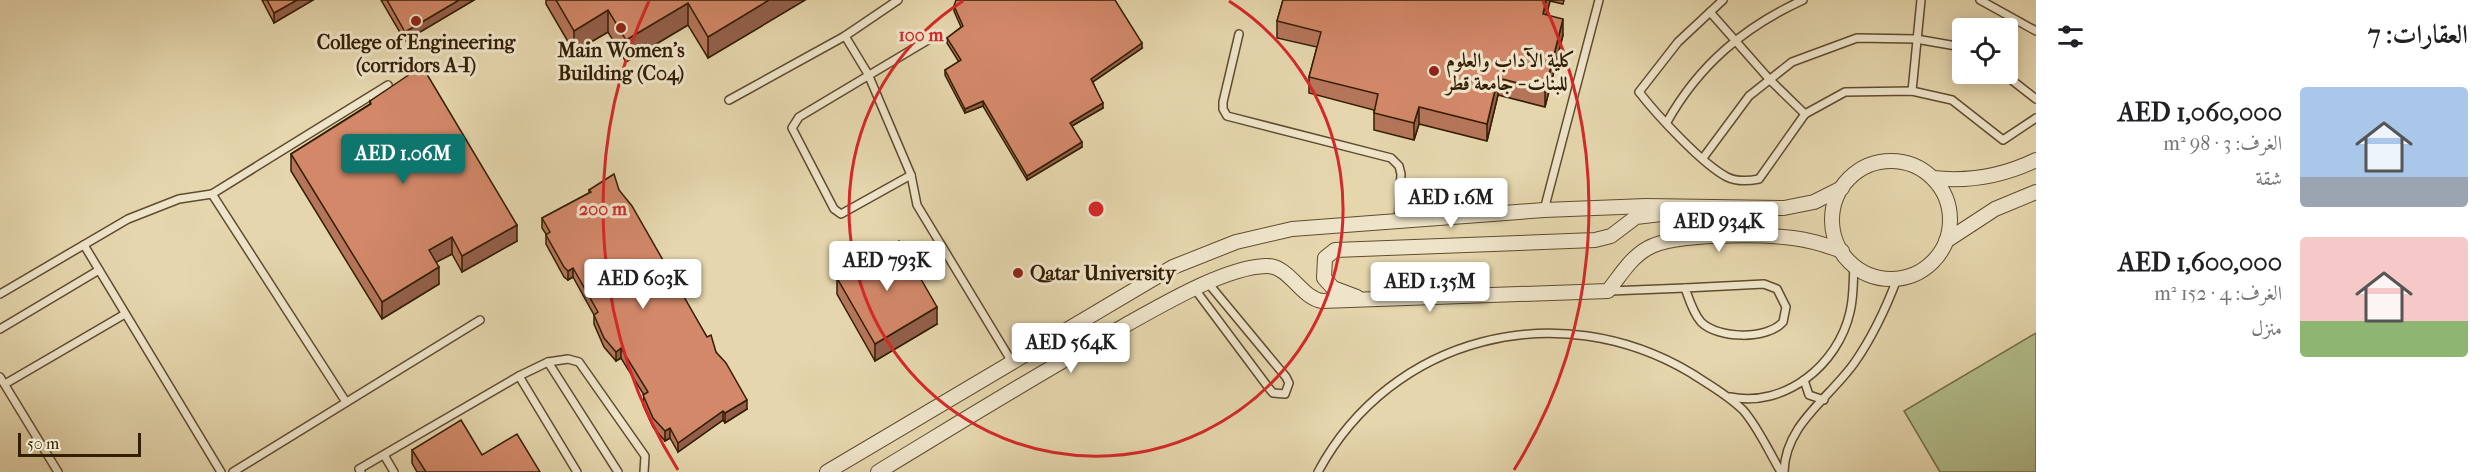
<!DOCTYPE html>
<html lang="ar">
<head>
<meta charset="utf-8">
<style>
  :root { --surface:#fff; --page:#f2f2f2; --text:#202124; --muted:#757577; --accent:#0f766e }
  body { margin:0; font-family:"IM FELL French Canon",Amiri,serif; background:var(--page); color:var(--text); direction:rtl; height:100vh; display:flex; flex-direction:column; font-size:22px; white-space:nowrap }
  * { box-sizing:border-box; margin:0 }
  p { font-size:20px; color:var(--muted) }
  .icon { flex:none; width:33px; height:33px; fill:none; stroke:currentColor; stroke-width:2; stroke-linecap:round; stroke-linejoin:round }
  .map { position:relative; flex:1; overflow:hidden; direction:ltr }
  .drawer { display:flex; flex-direction:column; background:var(--surface); width:450px }
  .drawer>* { flex:none }
  .tools { position:absolute; left:1952px; top:18px; display:grid; gap:12px }
  .tools a { display:grid; place-items:center; width:66px; height:66px; border-radius:6px; background:var(--surface); box-shadow:0 3px 15px #0003; font-size:30px }
  .scale { position:absolute; left:18px; bottom:15px; width:123px; box-sizing:border-box; padding-left:6px; border:3px solid #331e03; border-top:0; font-size:16px; line-height:21px; white-space:nowrap; color:#331e03; -webkit-text-stroke:4px #eee4ca; paint-order:stroke }
  .price { position:absolute; translate:-50% -51px; padding:0 14px; border-radius:6px; background:#fff; color:#222; font-size:20px; line-height:39px; filter:drop-shadow(0 2px 3px #0008) }
  .price::after { content:''; position:absolute; left:50%; top:36px; width:18px; height:14px; margin-left:-9px; background:inherit; clip-path:polygon(0 0,100% 0,50% 100%) }
  .price.current { background:var(--accent); color:#fff }
  ul { padding:0; list-style:none }
  li { display:flex; align-items:center; gap:18px; height:150px; padding:0 18px }
  li span { display:grid; place-items:center; flex:none; width:168px; height:120px; border-radius:6px; color:#555 }
  li>.icon { margin-inline-start:auto }
  span .icon { width:72px; height:72px; fill:#fffc; stroke-width:1 }
  li b { font-size:26px }
  h2 { display:flex; justify-content:space-between; align-items:center; height:72px; padding:0 18px; font-size:26px }
  main { display:flex; flex:1; min-height:0 }
  .map>svg:first-child { display:block }
</style>
</head>
<body>
<main>
<section class="drawer">
<h2>العقارات: 7<svg class="icon" aria-label="filters" viewBox="0 0 24 24"><path d="M4 7h16M4 17h16"/><circle cx="9" cy="7" r="2"/><circle cx="15" cy="17" r="2"/></svg></h2>
<ul>
<li><span style="background:linear-gradient(#a9c7e8 75%,#9aa5b1 0)"><svg class="icon" aria-label="home" viewBox="0 0 24 24"><path d="M3 11l9-7 9 7M6 9v11h12V9"/></svg></span><div><b>AED 1,060,000</b><p>الغرف: 3 · 98 m²</p><p>شقة</p></div></li>
<li><span style="background:linear-gradient(#f6c9c9 70%,#8fb573 0)"><svg class="icon" aria-label="home" viewBox="0 0 24 24"><path d="M3 11l9-7 9 7M6 9v11h12V9"/></svg></span><div><b>AED 1,600,000</b><p>الغرف: 4 · 152 m²</p><p>منزل</p></div></li>
</ul>
</section>
<div class="map">
<svg width="2036" height="472" viewBox="0 0 2036 472">
  <rect width="100%" height="100%" fill="#e5d6ad"/>
  <filter id="stains"><feTurbulence type="fractalNoise" baseFrequency=".00333" numOctaves="4"/><feColorMatrix values="0 0 0 0 .2 0 0 0 0 .09 0 0 0 0 .02 0 0 0 .5 -.17"/></filter>
  <radialGradient id="worn" r=".72"><stop offset=".6" stop-color="#630" stop-opacity="0"/><stop offset="1" stop-color="#630" stop-opacity=".3"/></radialGradient>
  <polygon fill="#b2be8c" stroke="#726e48" stroke-width="1.5" points="2036,333 2036,472 1940,472 1904,411"/>
  <g fill="none" stroke-linecap="round" stroke-linejoin="round">
    <g stroke="#604c2e" stroke-width="10">
      <g id="lane">
        <path d="M 1723,0 L 1678,42 L 1639,92 C 1657,115 1702,164 1727,177 C 1737,182 1749,181 1759,179 L 1805,114 L 1845,92 L 1912,91 L 1952,100 L 2003,140 L 2036,118"/>
        <polyline points="1980,0 2036,31"/>
        <polyline points="1710,12 1770,80 1805,114"/>
        <polyline points="1239,34 1223,102 1223,109 1227,116 1391,158 1399,166 1401,174 1398,223"/>
        <polyline points="845,36 898,0"/>
        <polyline points="2004,74 2036,99"/>
        <polyline points="1912,91 1921,0"/>
        <polyline points="729,100 845,36 868,74 911,175 917,205 1012,362"/>
        <path d="M 1667,122 C 1699,65 1744,27 1803,0"/>
        <polyline points="1703,158 1749,96 1792,62 1857,38 1916,39 1962,47"/>
        <polyline points="911,175 841,214 834,209 792,128 799,117 938,34"/>
        <polyline points="1544,210 1599,0"/>
        <polyline points="84,245 221,472"/>
        <path d="M 1764,284 L 1777,289 L 1786,307 L 1783,322 C 1767,340 1718,339 1701,322 C 1693,313 1689,299 1685,288 Z"/>
        <polyline points="1194,288 1268,387 1273,393 1285,394 1289,383 1286,377 1208,283"/>
        <polyline points="1610,291 1685,288"/>
        <polyline points="0,294 128,219 179,199 212,194"/>
        <polyline points="0,329 99,270"/>
        <polyline points="548,362 568,359 579,362 645,456 644,472"/>
        <polyline points="519,376 577,472"/>
        <polyline points="0,377 58,472"/>
        <polyline points="1804,380 1809,395 1824,400"/>
        <polyline points="5,384 125,314"/>
        <path d="M 1730,397 C 1785,408 1838,365 1850,312 C 1854,296 1853,281 1854,265"/>
        <polyline points="346,402 212,194 388,85"/>
        <polyline points="384,455 394,472"/>
        <polyline points="233,472 480,320"/>
        <polyline points="361,472 359,469 519,376 548,362 618,472"/>
        <path d="M 1318,472 C 1391,336 1559,294 1691,373 C 1708,384 1728,395 1743,410 C 1758,427 1769,452 1781,472"/>
        <path d="M 1784,472 C 1785,424 1830,398 1855,362 C 1873,336 1886,308 1897,279"/>
      </g>
    </g>
    <g stroke="#604c2e" stroke-width="16">
      <g id="street">
        <circle cx="1891" cy="220" r="59"/>
        <path d="M 1933,178 C 1969,182 2003,176 2036,160"/>
        <polyline points="1946,241 1995,209 2036,192"/>
        <polyline points="1357,297 1333,288 1324,278 1325,258 1335,250 1595,240 1611,236 1636,217 1661,214"/>
        <polyline points="827,472 1173,267 1236,242 1292,229 1544,210 1646,206 1784,208 1814,202 1842,188"/>
        <path d="M 878,472 C 959,423 1041,372 1124,326 C 1160,306 1225,267 1266,266 C 1289,265 1301,298 1322,301 L 1608,291 C 1620,276 1630,258 1648,248 C 1674,233 1761,234 1793,238 C 1810,240 1826,245 1842,251"/>
      </g>
    </g>
    <use href="#lane" stroke="#eee4ca" stroke-width="7"/>
    <use href="#street" stroke="#eee4ca" stroke-width="14"/>
  </g>
  <g fill="#b5755a" stroke="#331e03" stroke-width="1.5">
    <polygon points="262,0 313,0 274,23"/>
    <polygon points="381,0 474,0 405,41"/>
    <polygon points="546,0 805,0 708,58 688,25 626,62 608,32 574,52 546,4"/>
    <polygon points="1283,0 1564,0 1563,4 1550,1 1546,14 1563,35 1545,107 1498,95 1487,141 1419,124 1414,140 1374,130 1374,110 1309,93 1309,77 1317,47 1277,38 1277,21"/>
    <polygon points="954,6 1142,48 1093,82 1103,108 1072,126 1082,147 1027,180 983,106 965,113 945,75 945,70 959,62 947,43 947,38 961,27 954,11"/>
    <polygon points="370,101 517,241 462,272 452,254 436,262 439,284 382,319 291,171 291,154 370,104"/>
    <polygon points="589,190 619,190 716,352 747,409 725,423 723,420 678,452 670,438 665,441 653,427 643,405 644,395 621,358 616,361 604,347 594,324 594,315 573,277 568,280 564,277 546,244 546,234 542,228 542,218 589,193"/>
    <polygon points="837,278 937,324 875,361 837,294"/>
    <polygon points="412,450 482,455 540,472 417,472 412,463"/>
  </g>
  <g fill="#935f4a" stroke="#331e03" stroke-width="1.5">
    <polygon points="297,0 313,0 274,23 274,13"/>
    <polygon points="459,0 474,0 405,41 405,32"/>
    <polygon points="769,0 805,0 708,58 708,37"/>
    <polygon points="1546,0 1550,0 1550,1 1543,30 1543,14"/>
    <polygon points="688,3 688,25 626,62 626,40"/>
    <polygon points="608,10 608,32 574,52 574,31"/>
    <polygon points="1563,19 1563,35 1545,107 1545,90"/>
    <polygon points="1142,43 1142,48 1091,83 1091,79"/>
    <polygon points="1498,78 1498,95 1487,141 1487,124"/>
    <polygon points="983,101 983,106 965,113 965,109"/>
    <polygon points="1103,103 1103,108 1070,127 1070,123"/>
    <polygon points="1419,107 1419,124 1414,140 1414,123"/>
    <polygon points="1082,142 1082,147 1027,180 1027,176"/>
    <polygon points="517,225 517,241 462,272 462,256"/>
    <polygon points="452,237 452,254 429,266 429,250"/>
    <polygon points="439,267 439,284 382,319 382,302"/>
    <polygon points="573,268 573,277 568,280 568,271"/>
    <polygon points="937,307 937,324 875,361 875,344"/>
    <polygon points="621,348 621,358 616,361 616,352"/>
    <polygon points="747,400 747,409 725,423 725,413"/>
    <polygon points="723,411 723,420 678,452 678,443"/>
    <polygon points="670,428 670,438 665,441 665,431"/>
  </g>
  <g fill="#d28869" stroke="#331e03" stroke-width="1.5">
    <polygon points="267,0 297,0 274,13"/>
    <polygon points="387,0 459,0 405,32"/>
    <polygon points="556,0 769,0 708,37 688,3 626,40 608,10 574,31"/>
    <polygon points="956,0 1115,0 1142,43 1091,79 1103,103 1070,123 1082,142 1027,176 983,101 965,109 945,70 961,60 947,38 963,26 954,6"/>
    <polygon points="1283,0 1546,0 1543,14 1563,19 1545,90 1498,78 1487,124 1419,107 1414,123 1374,113 1378,94 1309,77 1321,32 1277,21"/>
    <polygon points="422,66 517,225 462,256 452,237 429,250 439,267 382,302 291,154 371,104 370,101"/>
    <polygon points="614,174 619,190 632,206 707,337 711,335 716,352 726,363 747,400 725,413 723,411 678,443 670,428 665,431 653,418 643,395 648,392 621,348 616,352 604,338 594,315 598,312 573,268 568,271 564,267 546,235 550,232 542,218 591,192 589,190"/>
    <polygon points="899,241 937,307 875,344 837,278"/>
    <polygon points="461,420 482,455 517,434 540,472 426,472 412,450"/>
  </g>
  <g fill="none" stroke="#d62828" stroke-width="3">
    <path d="M1229 1A247 247 0 1 1 963 1"/>
    <path d="M678 470A493 493 0 0 1 649 1M1543 1A493 493 0 0 1 1514 470"/>
  </g>
  <g fill="#8f2418" stroke="#eee4ca" stroke-width="2">
    <circle cx="416" cy="21" r="6"/>
    <circle cx="621" cy="28" r="6"/>
    <circle cx="1434" cy="71" r="6"/>
    <circle cx="1018" cy="273" r="6"/>
  </g>
  <g text-anchor="middle" stroke-width="6" stroke-linejoin="round" paint-order="stroke">
    <g font-size="20" font-weight="bold" fill="#331e03" stroke="#eee4ca">
      <text x="416" y="49">College of Engineering<tspan x="416" dy="23">(corridors A-I)</tspan></text>
      <text x="621" y="57">Main Women's<tspan x="621" dy="23">Building (C04)</tspan></text>
      <text x="1446" y="67" text-anchor="start">كلية الآداب والعلوم<tspan x="1446" dy="23">للبنات - جامعة قطر</tspan></text>
      <text x="1030" y="280" text-anchor="start">Qatar University</text>
    </g>
  </g>
  <circle cx="1096" cy="209" r="9" fill="#d62828" stroke="#eee4ca" stroke-width="3"/>
  <g font-size="18" text-anchor="middle" font-weight="bold" fill="#d62828" stroke="#eee4ca" stroke-width="6" stroke-linejoin="round" paint-order="stroke">
    <text x="921" y="41">100 m</text>
    <text x="603" y="215">200 m</text>
  </g>
  <rect width="100%" height="100%" filter="url(#stains)"/>
  <rect width="100%" height="100%" fill="url(#worn)"/>
</svg>
<div class="tools">
<a><svg class="icon" aria-label="locate" viewBox="0 0 24 24"><circle cx="12" cy="12" r="6"/><path d="M12 2v4M12 18v4M2 12h4M18 12h4"/></svg></a>
</div>
<div class="scale">50 m</div>
<b class="price current" style="left:403px;top:185px">AED 1.06M</b>
<b class="price" style="left:1451px;top:229px">AED 1.6M</b>
<b class="price" style="left:1719px;top:253px">AED 934K</b>
<b class="price" style="left:887px;top:292px">AED 793K</b>
<b class="price" style="left:643px;top:310px">AED 603K</b>
<b class="price" style="left:1430px;top:313px">AED 1.35M</b>
<b class="price" style="left:1071px;top:374px">AED 564K</b>
</div>
</main>
</body>
</html>
